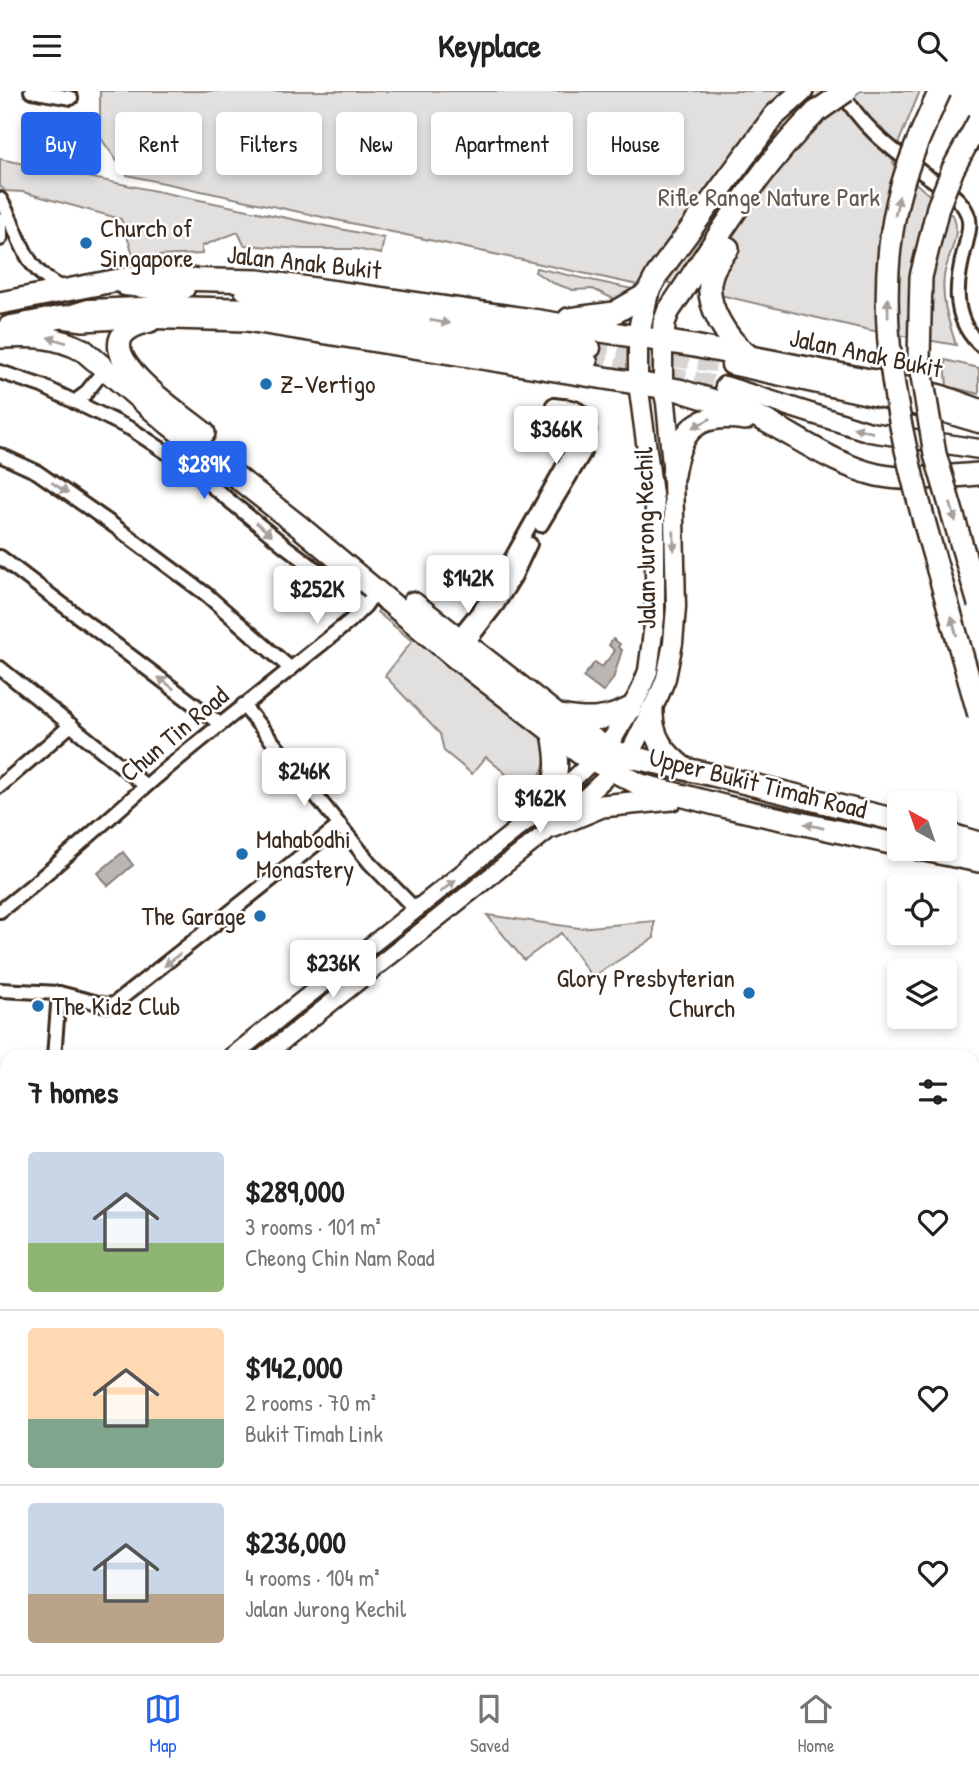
<!DOCTYPE html>
<html lang="en">
<head>
<meta charset="utf-8">
<style>
  :root { --surface:#fff; --page:#f6f6f6; --text:#222; --muted:#767676; --line:#e0e0e0; --accent:#2563eb }
  body { margin:0; font-family:"Patrick Hand",sans-serif; background:var(--page); color:var(--text); height:100vh; display:flex; flex-direction:column; font-size:26px; white-space:nowrap }
  * { box-sizing:border-box; margin:0 }
  p { font-size:23px; color:var(--muted) }
  .icon { flex:none; width:38px; height:38px; fill:none; stroke:currentColor; stroke-width:2; stroke-linecap:round; stroke-linejoin:round }
  .map { position:relative; flex:1; overflow:hidden }
  .details { position:absolute; left:0px; top:959px; width:980px; height:625px; display:flex; flex-direction:column; background:var(--surface); border-radius:21px 21px 0 0; box-shadow:0 4px 10px #0003 }
  .details>* { flex:none }
  .banner { position:absolute; left:21px; top:21px; width:938px; height:63px; display:flex; gap:14px }
  .needle { width:46px; rotate:320deg }
  .controls { position:absolute; left:887px; top:700px; display:grid; gap:14px }
  .controls a { display:grid; place-items:center; width:70px; height:70px; border-radius:7px; background:var(--surface); box-shadow:0 4px 10px #0003; font-size:35px }
  .price { position:absolute; translate:-50% -60px; padding:0 16px; border-radius:7px; background:#fff; color:#222; font-size:23px; line-height:46px; filter:drop-shadow(0 2px 4px #0008) }
  .price::after { content:''; position:absolute; left:50%; top:42px; width:21px; height:16px; margin-left:-10px; background:inherit; clip-path:polygon(0 0,100% 0,50% 100%) }
  .price.current { background:var(--accent); color:#fff }
  ul { padding:0; list-style:none }
  li { display:flex; align-items:center; gap:21px; height:175px; padding:0 28px }
  li+li { border-top:2px solid var(--line) }
  li span { display:grid; place-items:center; flex:none; width:196px; height:140px; border-radius:7px; color:#555 }
  li>.icon { margin-inline-start:auto }
  span .icon { width:84px; height:84px; fill:#fffc; stroke-width:1 }
  li b { font-size:30px }
  h2 { display:flex; justify-content:space-between; align-items:center; height:84px; padding:0 28px; font-size:30px }
  .pill { padding:0 24px; border-radius:7px; background:var(--surface); box-shadow:0 4px 10px #0003; font-size:24px; line-height:63px }
  .pill.current { background:var(--accent); color:#fff }
  header { display:flex; justify-content:space-between; align-items:center; height:91px; padding:0 28px; background:var(--surface); font-size:32px; font-weight:700 }
  .tabs { display:flex; justify-content:space-around; align-items:center; height:98px; border-top:2px solid var(--line); background:var(--surface); font-size:19px; color:var(--muted) }
  .tabs a { display:grid; justify-items:center; gap:4px }
  .tabs .current { color:var(--accent) }
  .map>svg:first-child { display:block }
</style>
</head>
<body>
<header><svg class="icon" aria-label="menu" viewBox="0 0 24 24"><path d="M4 6h16M4 12h16M4 18h16"/></svg>Keyplace<svg class="icon" aria-label="search" viewBox="0 0 24 24"><circle cx="10" cy="10" r="6"/><path d="M15 15l6 6"/></svg></header>
<div class="map">
<svg width="979" height="1583" viewBox="0 0 979 1583">
  <rect width="100%" height="100%" fill="#fff"/>
  <filter id="ink" filterUnits="userSpaceOnUse"><feTurbulence type="fractalNoise" baseFrequency=".0143" numOctaves="2"/><feDisplacementMap in="SourceGraphic" scale="14" xChannelSelector="R" yChannelSelector="G"/><feConvolveMatrix kernelMatrix="1 2 1 2 8 2 1 2 1" color-interpolation-filters="sRGB"/></filter>
  <g filter="url(#ink)">
    <g fill="#e2e0de" stroke="#8e857e" stroke-width="2">
      <path d="M 100,0 L 830,0 L 839,16 L 861,0 L 920,0 L 898,53 L 893,72 L 954,126 C 961,145 947,166 944,185 C 941,210 949,231 956,254 L 869,239 L 648,187 L 643,195 L 127,84 L 100,46 Z"/>
      <polygon points="0,68 384,147 381,163 356,158 303,158 244,154 238,141 202,155 202,163 134,166 121,128 23,101 5,100 0,95"/>
      <polygon points="536,177 632,198 618,210 593,198 573,199 553,192 535,181"/>
      <polygon points="945,269 979,277 979,303 947,295"/>
      <path d="M 382,515 L 397,518 L 547,652 C 547,674 541,685 528,702 L 486,666 L 472,683 L 444,660 L 440,643 L 385,585 L 412,550 L 377,521 Z"/>
      <polygon points="487,824 579,837 654,830 654,847 592,886 561,842 524,869"/>
    </g>
    <g fill="#bcb6b3" stroke="#887e77" stroke-width="2">
      <polygon points="613,548 620,553 618,556 622,559 613,588 603,601 583,586 595,571 602,576 615,560 609,554"/>
      <polygon points="123,761 133,774 108,795 98,782"/>
    </g>
    <g fill="none" stroke-linecap="round" stroke-linejoin="round">
      <g stroke="#d8d4d2" stroke-width="18" stroke-dasharray="18 9" stroke-linecap="butt">
        <polyline points="591,257 731,274"/>
        <polyline points="588,271 725,295"/>
      </g>
      <g stroke="#3b2a1e" stroke-width="18">
        <g id="street">
          <polyline points="31,0 71,7"/>
          <path d="M 842,0 C 860,35 893,59 924,83 C 939,94 960,105 967,122 C 972,131 968,144 966,153 C 956,189 950,225 979,253"/>
          <path d="M 0,108 C 22,143 20,179 65,198"/>
          <polyline points="0,129 0,148"/>
          <polyline points="0,281 42,295 131,338 187,375 285,455 365,515"/>
          <polyline points="74,311 85,303 105,278"/>
          <path d="M 554,314 C 576,316 583,315 589,339"/>
          <polyline points="0,364 37,381 113,434 207,504 291,578"/>
          <polyline points="541,434 584,362"/>
          <polyline points="0,466 220,633"/>
          <path d="M 455,549 L 489,507 L 574,356 C 580,332 570,329 553,314"/>
          <polyline points="463,558 497,514 514,487 530,453"/>
          <polyline points="0,577 146,695"/>
          <polyline points="243,614 370,772 417,820"/>
          <polyline points="0,695 71,634"/>
          <path d="M 0,820 C 51,781 97,737 146,695 C 212,638 283,585 350,530 L 365,515 L 376,500"/>
          <polyline points="0,899 59,902 106,914 114,913 340,734"/>
          <polyline points="54,966 59,902"/>
          <polyline points="123,1577 124,1583"/>
          <polyline points="367,1577 371,1583"/>
          <polyline points="753,1577 781,1583"/>
          <polyline points="206,1583 213,1577"/>
          <polyline points="573,1583 574,1577"/>
          <polyline points="685,1583 686,1577"/>
          <polyline points="790,1583 791,1577"/>
        </g>
      </g>
      <g stroke="#3b2a1e" stroke-width="21">
        <g id="secondary">
          <polyline points="231,966 547,714 593,669"/>
          <polyline points="263,966 554,735 613,680"/>
          <polyline points="0,1017 7,1018"/>
          <polyline points="0,1034 7,1034"/>
        </g>
      </g>
      <g stroke="#3b2a1e" stroke-width="23">
        <g id="primary">
          <polyline points="125,195 151,198 185,198"/>
          <polyline points="244,199 591,257"/>
          <polyline points="65,225 88,218 166,215 256,217 588,271"/>
          <polyline points="731,274 932,318 979,332"/>
          <polyline points="725,295 870,341 979,358"/>
          <polyline points="597,664 613,647 639,603 648,580 655,526 655,418 638,292 638,246"/>
          <polyline points="619,673 633,656 660,602 666,587 673,552 676,516 673,384 666,312 663,298 663,250"/>
        </g>
      </g>
      <g stroke="#3b2a1e" stroke-width="26">
        <g id="highway">
          <path d="M 728,157 C 721,166 713,176 711,187 C 704,214 728,250 749,265"/>
          <polyline points="0,212 129,187 259,190 539,230 694,255 880,291 940,305 979,319"/>
          <polyline points="569,228 614,222 647,203"/>
          <path d="M 150,230 C 66,249 179,321 204,342"/>
          <path d="M 9,236 L 62,226 L 84,229 L 135,226 L 247,229 L 679,299 C 705,308 731,313 756,325 C 795,344 834,374 877,384 C 910,391 946,385 979,383"/>
          <path d="M 0,246 C 34,245 52,244 83,259 L 168,332 L 300,436 L 456,567 L 581,663 L 641,694 L 727,716 L 900,754"/>
          <polyline points="638,246 647,203 657,184 775,24 802,0"/>
          <path d="M 663,250 L 664,232 L 668,221 C 714,153 757,79 816,21"/>
          <path d="M 673,384 C 680,338 697,321 745,328"/>
          <polyline points="413,512 558,625 605,656 626,665 713,684 900,730"/>
          <path d="M 652,619 C 651,646 664,662 685,678"/>
          <path d="M 560,625 C 589,630 605,630 631,617"/>
          <path d="M 547,714 C 558,683 559,674 553,642"/>
          <polyline points="554,735 602,715 672,708"/>
          <polyline points="945,742 979,752"/>
          <polyline points="919,758 979,770"/>
          <polyline points="973,1404 979,1383"/>
          <polyline points="973,1554 979,1534"/>
          <polyline points="919,1583 921,1577"/>
          <polyline points="965,1583 966,1577"/>
        </g>
      </g>
      <use href="#street" stroke="#fff" stroke-width="12"/>
      <use href="#secondary" stroke="#fff" stroke-width="16"/>
      <use href="#primary" stroke="#fff" stroke-width="18"/>
      <use href="#highway" stroke="#fff" stroke-width="21"/>
      <g stroke="#3b2a1e" stroke-width="26" stroke-linecap="butt">
        <g id="highway-bridge">
          <path d="M 940,0 C 924,35 907,72 898,109 C 870,228 901,351 934,465 C 949,518 964,571 979,624"/>
          <polyline points="816,21 846,0"/>
          <polyline points="979,30 953,78 938,116 921,186 919,267 935,363 979,513"/>
        </g>
      </g>
      <use href="#highway-bridge" stroke="#fff" stroke-width="21"/>
    </g>
    <defs><path id="oneway-solid" d="M-6-.8H1V-3.2L6.5 0L1 3.2V.8H-6Z" transform="scale(1.75)"/></defs>
    <g fill="#a79f9a">
      <use href="#oneway-solid" transform="translate(897 115) rotate(-78)"/>
      <use href="#oneway-solid" transform="translate(888 217) rotate(-91)"/>
      <use href="#oneway-solid" transform="translate(440 231) rotate(10)"/>
      <use href="#oneway-solid" transform="translate(57 249) rotate(-164)"/>
      <use href="#oneway-solid" transform="translate(702 332) rotate(153)"/>
      <use href="#oneway-solid" transform="translate(863 339) rotate(-166)"/>
      <use href="#oneway-solid" transform="translate(60 397) rotate(34)"/>
      <use href="#oneway-solid" transform="translate(953 421) rotate(74)"/>
      <use href="#oneway-solid" transform="translate(264 438) rotate(39)"/>
      <use href="#oneway-solid" transform="translate(674 450) rotate(89)"/>
      <use href="#oneway-solid" transform="translate(954 535) rotate(-106)"/>
      <use href="#oneway-solid" transform="translate(166 592) rotate(-143)"/>
      <use href="#oneway-solid" transform="translate(814 735) rotate(-167)"/>
      <use href="#oneway-solid" transform="translate(448 795) rotate(-39)"/>
      <use href="#oneway-solid" transform="translate(172 869) rotate(141)"/>
    </g>
  </g>
  <g fill="#1f6fb2" stroke="#fff" stroke-width="2.5">
    <circle cx="86" cy="152" r="7"/>
    <circle cx="266" cy="293" r="7"/>
    <circle cx="242" cy="763" r="7"/>
    <circle cx="260" cy="825" r="7"/>
    <circle cx="749" cy="902" r="7"/>
    <circle cx="38" cy="915" r="7"/>
  </g>
  <g text-anchor="middle" stroke-width="5" stroke-linejoin="round" paint-order="stroke">
    <g font-size="26" fill="#65584e" stroke="#fff">
      <text x="769" y="115">Rifle Range Nature Park</text>
    </g>
    <g font-size="26" fill="#3b2a1e" stroke="#fff" text-anchor="start">
      <text x="100" y="146">Church of<tspan x="100" dy="30">Singapore</tspan></text>
      <text x="280" y="302">Z-Vertigo</text>
      <text x="256" y="757">Mahabodhi<tspan x="256" dy="30">Monastery</tspan></text>
      <text x="246" y="834" text-anchor="end">The Garage</text>
      <text x="735" y="896" text-anchor="end">Glory Presbyterian<tspan x="735" dy="30">Church</tspan></text>
      <text x="52" y="924">The Kidz Club</text>
    </g>
    <g font-size="26" fill="#3b2a1e" stroke="#fff">
      <text transform="translate(304 171) rotate(6)" y="9">Jalan Anak Bukit</text>
      <text transform="translate(866 262) rotate(12)" y="9">Jalan Anak Bukit</text>
      <text transform="translate(645 447) rotate(-91)" y="9">Jalan Jurong Kechil</text>
      <text transform="translate(174 643) rotate(-40)" y="9">Chun Tin Road</text>
      <text transform="translate(758 692) rotate(14)" y="9">Upper Bukit Timah Road</text>
    </g>
  </g>
</svg>
<div class="controls">
<a><svg class="needle" viewBox="-14 -14 28 28"><path d="M0-13l5 13h-10z" fill="#e53935"/><path d="M0 13l5-13h-10z" fill="#767676"/></svg></a>
<a><svg class="icon" aria-label="locate" viewBox="0 0 24 24"><circle cx="12" cy="12" r="6"/><path d="M12 2v4M12 18v4M2 12h4M18 12h4"/></svg></a>
<a><svg class="icon" aria-label="layers" viewBox="0 0 24 24"><path d="M12 4l9 5-9 5-9-5zM3 14l9 5 9-5"/></svg></a>
</div>
<b class="price" style="left:556px;top:375px">$366K</b>
<b class="price current" style="left:204px;top:410px">$289K</b>
<b class="price" style="left:468px;top:524px">$142K</b>
<b class="price" style="left:317px;top:535px">$252K</b>
<b class="price" style="left:304px;top:717px">$246K</b>
<b class="price" style="left:540px;top:744px">$162K</b>
<b class="price" style="left:333px;top:909px">$236K</b>
<div class="banner">
<a class="pill current">Buy</a>
<a class="pill">Rent</a>
<a class="pill">Filters</a>
<a class="pill">New</a>
<a class="pill">Apartment</a>
<a class="pill">House</a>
</div>
<section class="details">
<h2>7 homes<svg class="icon" aria-label="filters" viewBox="0 0 24 24"><path d="M4 7h16M4 17h16"/><circle cx="9" cy="7" r="2"/><circle cx="15" cy="17" r="2"/></svg></h2>
<ul>
<li><span style="background:linear-gradient(#c9d6e8 65%,#8fb573 0)"><svg class="icon" aria-label="home" viewBox="0 0 24 24"><path d="M3 11l9-7 9 7M6 9v11h12V9"/></svg></span><div><b>$289,000</b><p>3 rooms · 101 m²</p><p>Cheong Chin Nam Road</p></div><svg class="icon" aria-label="heart" viewBox="0 0 24 24"><path d="M12 20l-8-8c-3-5 5-10 8-4 3-6 11-1 8 4z"/></svg></li>
<li><span style="background:linear-gradient(#ffd9b3 65%,#7fa58c 0)"><svg class="icon" aria-label="home" viewBox="0 0 24 24"><path d="M3 11l9-7 9 7M6 9v11h12V9"/></svg></span><div><b>$142,000</b><p>2 rooms · 70 m²</p><p>Bukit Timah Link</p></div><svg class="icon" aria-label="heart" viewBox="0 0 24 24"><path d="M12 20l-8-8c-3-5 5-10 8-4 3-6 11-1 8 4z"/></svg></li>
<li><span style="background:linear-gradient(#c9d6e8 65%,#b9a48a 0)"><svg class="icon" aria-label="home" viewBox="0 0 24 24"><path d="M3 11l9-7 9 7M6 9v11h12V9"/></svg></span><div><b>$236,000</b><p>4 rooms · 104 m²</p><p>Jalan Jurong Kechil</p></div><svg class="icon" aria-label="heart" viewBox="0 0 24 24"><path d="M12 20l-8-8c-3-5 5-10 8-4 3-6 11-1 8 4z"/></svg></li>
</ul>
</section>
</div>
<nav class="tabs">
<a class="current"><svg class="icon" aria-label="map" viewBox="0 0 24 24"><path d="M3 6l6-2 6 2 6-2v14l-6 2-6-2-6 2zM9 4v14M15 6v14"/></svg>Map</a>
<a><svg class="icon" aria-label="saved" viewBox="0 0 24 24"><path d="M7 4h10v16l-5-4-5 4z"/></svg>Saved</a>
<a><svg class="icon" aria-label="home" viewBox="0 0 24 24"><path d="M3 11l9-7 9 7M6 9v11h12V9"/></svg>Home</a>
</nav>
</body>
</html>
